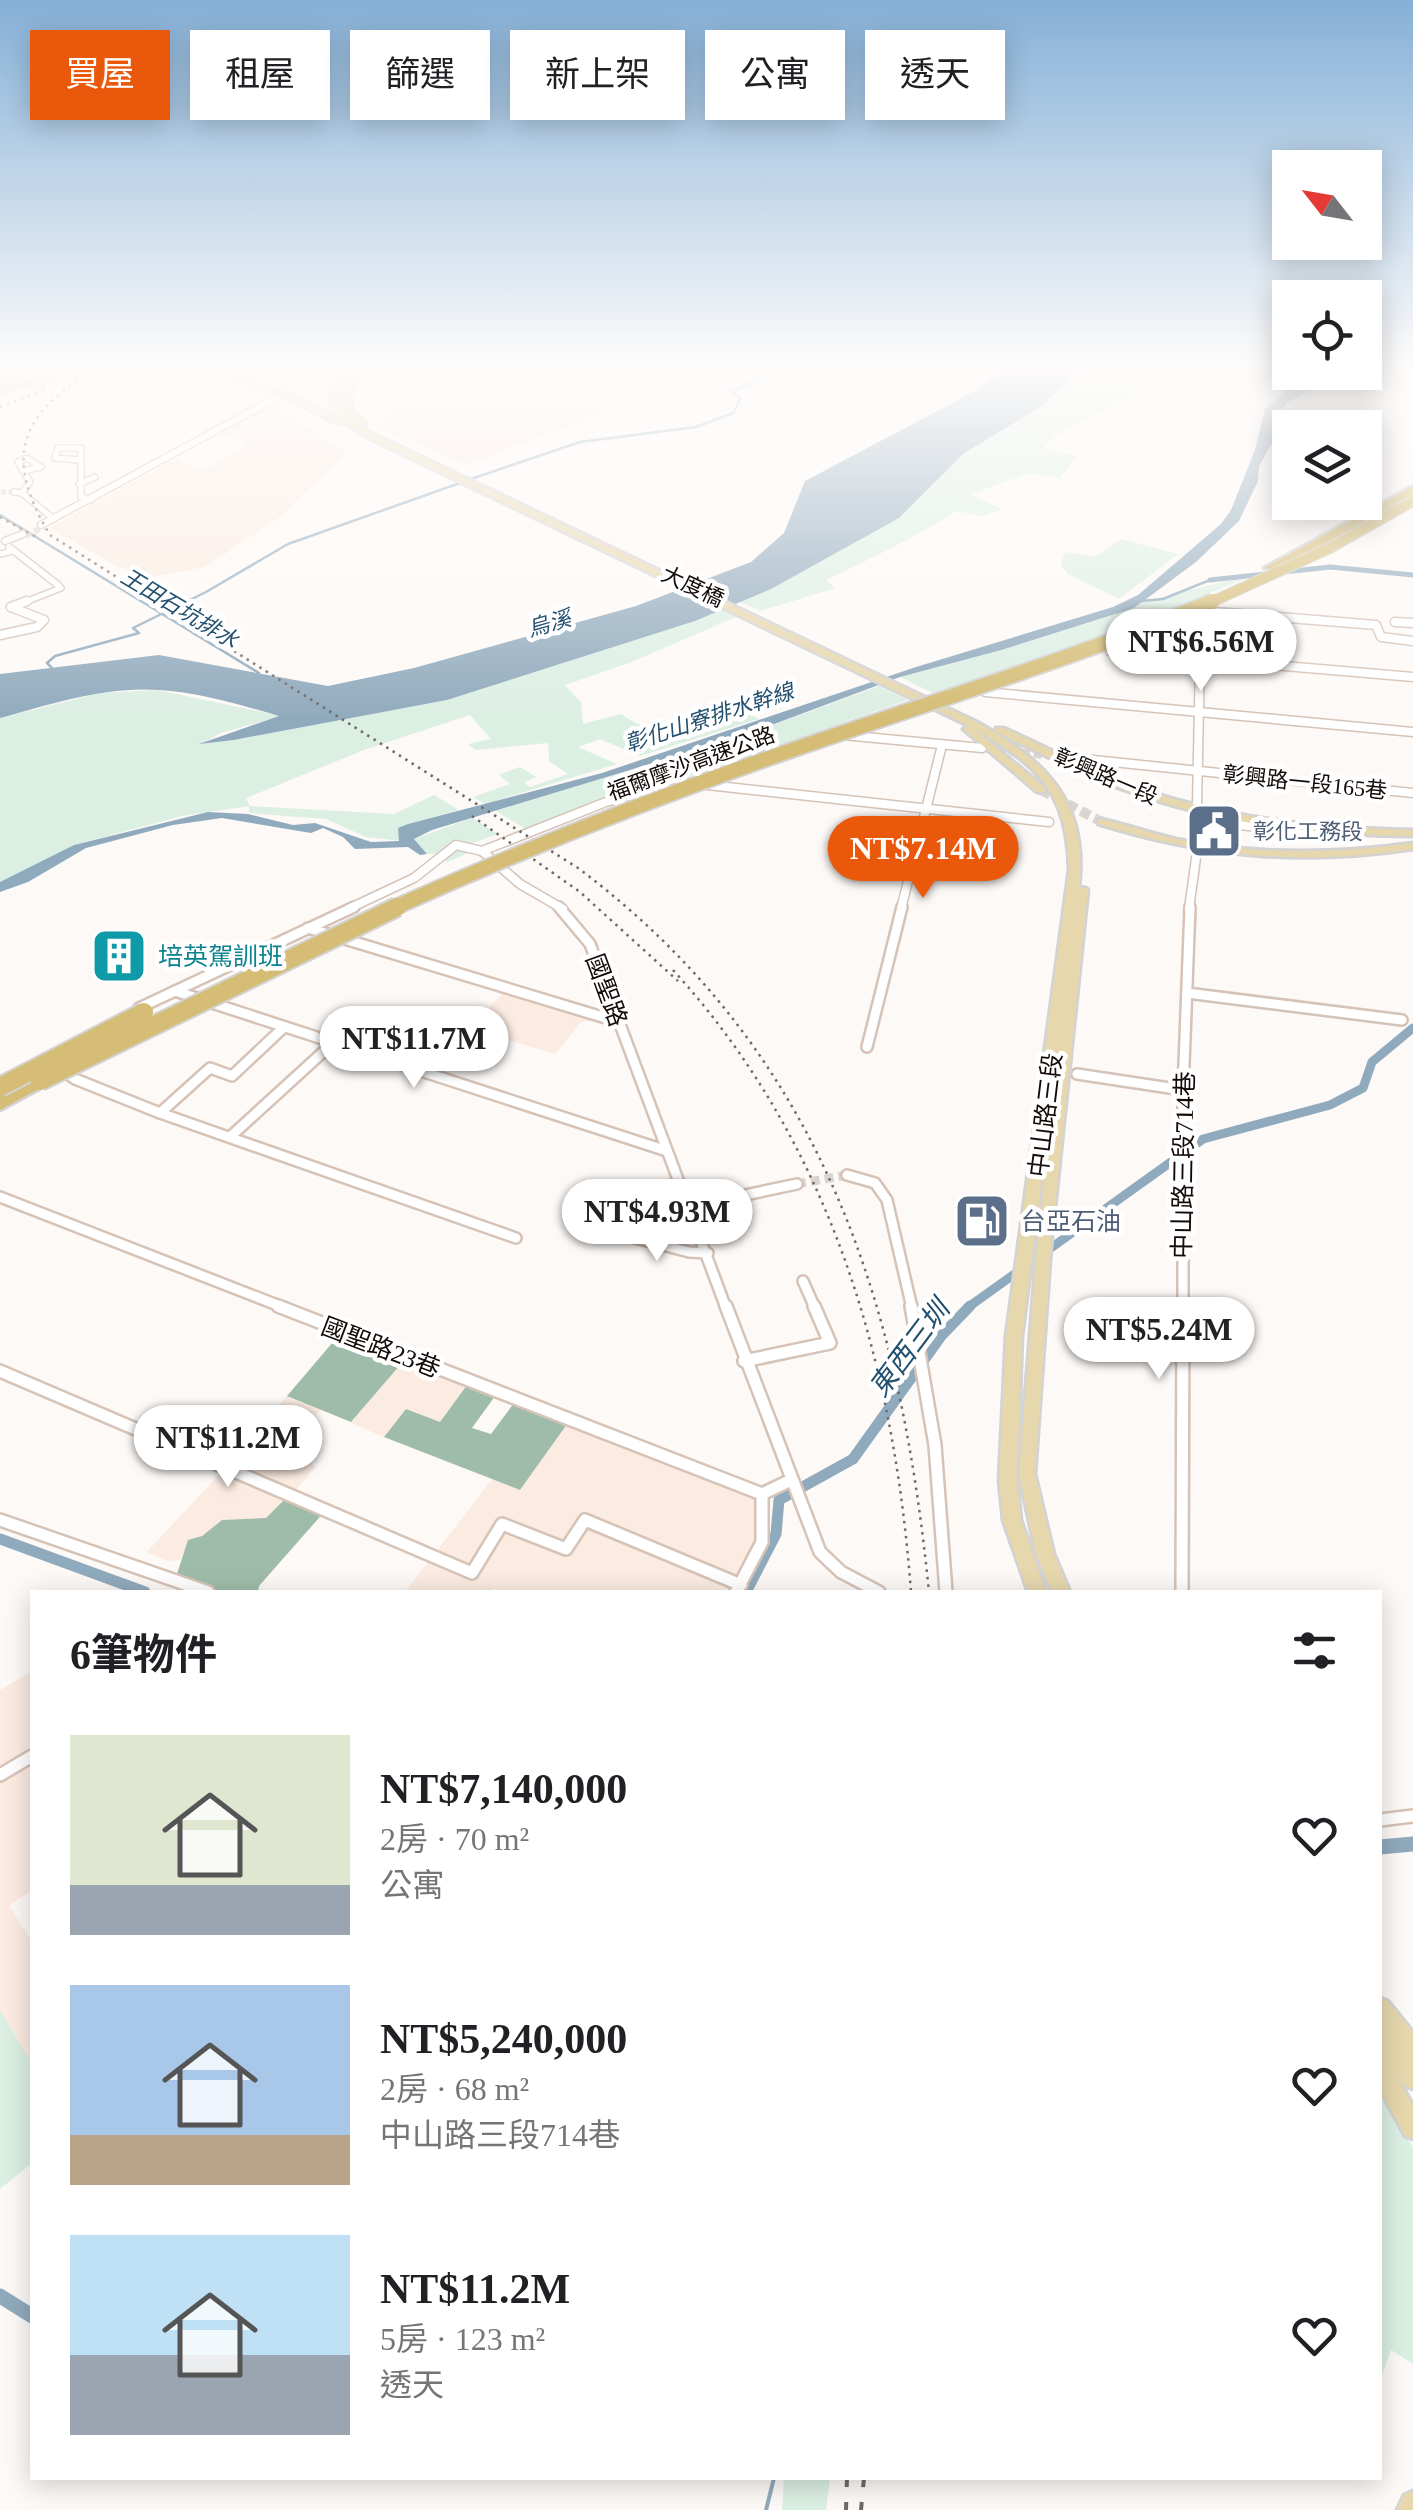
<!DOCTYPE html>
<html lang="zh-TW">
<head>
<meta charset="utf-8">
<style>
  :root { --surface:#fff; --page:#f2f2f2; --text:#202124; --muted:#757577; --accent:#ea580c }
  body { margin:0; font-family:"Times New Roman","Noto Sans TC",serif; background:var(--page); color:var(--text); height:100vh; display:flex; flex-direction:column; font-size:38px; white-space:nowrap }
  * { box-sizing:border-box; margin:0 }
  p { font-size:32px; color:var(--muted) }
  .icon { flex:none; width:55px; height:55px; fill:none; stroke:currentColor; stroke-width:2; stroke-linecap:round; stroke-linejoin:round }
  .map { position:relative; flex:1; overflow:hidden }
  .side { position:absolute; left:30px; top:1590px; width:1352px; height:890px; display:flex; flex-direction:column; background:var(--surface); border-radius:0px; box-shadow:0 5px 25px #0003 }
  .side>* { flex:none }
  .top-card { position:absolute; left:30px; top:30px; width:1355px; height:90px; display:flex; gap:20px }
  .needle { width:65px; rotate:301deg }
  .controls { position:absolute; left:1272px; top:150px; display:grid; gap:20px }
  .controls a { display:grid; place-items:center; width:110px; height:110px; border-radius:0px; background:var(--surface); box-shadow:0 5px 25px #0003; font-size:50px }
  .price { position:absolute; translate:-50% -85px; padding:0 22px; border-radius:35px; background:#fff; color:#222; font-size:32px; line-height:65px; filter:drop-shadow(0 2px 5px #0008) }
  .price::after { content:''; position:absolute; left:50%; top:60px; width:30px; height:22px; margin-left:-15px; background:inherit; clip-path:polygon(0 0,100% 0,50% 100%) }
  .price.active { background:var(--accent); color:#fff }
  ul { padding:0; list-style:none }
  li { display:flex; align-items:center; gap:30px; height:250px; padding:0 40px }
  li span { display:grid; place-items:center; flex:none; width:280px; height:200px; border-radius:0px; color:#555 }
  li>.icon { margin-inline-start:auto }
  span .icon { width:120px; height:120px; fill:#fffc; stroke-width:1 }
  li b { font-size:42px }
  h2 { display:flex; justify-content:space-between; align-items:center; height:120px; padding:0 40px; font-size:42px }
  .pill { padding:0 35px; border-radius:0px; background:var(--surface); box-shadow:0 5px 25px #0003; font-size:35px; line-height:90px }
  .pill.active { background:var(--accent); color:#fff }
  .map>svg:first-child { display:block }
</style>
</head>
<body>
<div class="map">
<svg width="1413" height="2510" viewBox="0 0 1413 2510">
  <rect width="100%" height="100%" fill="#fdf9f6"/>
  <g fill="#fbebe1">
    <polygon points="486,369 680,369 693,374 677,385 466,465 376,426 441,377 450,380"/>
    <polygon points="282,399 287,401 277,407 305,426 320,428 312,431 347,452 276,520 205,567 150,577 116,566 49,528 177,458 204,471 245,445 238,439 218,434"/>
    <polygon points="507,989 598,1020 581,1022 555,1054 469,1028"/>
    <polygon points="407,1357 470,1381 440,1422 406,1409 384,1437 351,1423"/>
    <polygon points="287,1396 321,1410 293,1443 310,1450 302,1460 316,1466 295,1491 229,1463"/>
    <polygon points="570,1420 759,1492 765,1526 736,1592 503,1592 493,1588 490,1592 405,1592 493,1478 521,1489"/>
    <polygon points="226,1467 288,1496 266,1518 223,1520 202,1536 189,1540 180,1560 168,1561 147,1552"/>
    <polygon points="32,1671 32,1890 9,1906 32,1942 32,2064 0,2010 0,1690"/>
  </g>
  <g fill="#dcefe3">
    <path d="M 1083,369 L 1290,369 L 1290,372 L 1320,373 L 1298,380 L 1280,397 L 1263,396 L 1274,384 L 1183,369 L 1055,436 L 1043,448 L 1077,456 L 1060,478 L 1029,473 L 970,495 L 1003,509 L 981,516 L 956,511 C 916,537 870,559 826,580 L 836,588 L 760,611 L 740,602 L 899,518 L 963,454 L 1041,406 Z"/>
    <polygon points="1121,539 1178,554 1119,599 1068,574 1061,565 1065,552 1095,557"/>
    <polygon points="1259,573 1114,632 933,693 900,677 1134,608 1142,602"/>
    <path d="M 719,609 L 736,617 L 629,663 L 565,685 L 581,702 L 583,724 L 621,714 C 661,744 704,724 749,714 L 759,719 L 640,756 L 600,739 L 578,747 L 617,764 L 485,804 L 473,797 L 510,784 L 499,775 L 520,767 L 536,777 L 524,782 L 530,787 L 568,774 L 549,761 L 548,743 L 475,750 L 468,744 L 491,739 L 470,715 L 364,750 L 246,798 L 250,806 L 394,814 L 434,795 L 459,810 L 408,824 L 401,841 L 366,837 L 326,819 L 249,813 L 249,806 L 182,816 L 74,845 L 0,882 L 0,718 L 100,693 L 158,690 L 281,716 L 221,733 L 203,743 L 234,740 L 447,700 L 695,621 Z"/>
    <polygon points="879,686 908,700 531,832 496,811 742,736"/>
    <polygon points="472,818 498,834 464,846 470,852 448,862 435,854 427,854 414,839"/>
    <polygon points="0,2010 32,2064 32,2163 0,2189"/>
    <polygon points="1380,2084 1413,2148 1413,2364 1391,2350 1380,2380"/>
    <polygon points="784,2478 830,2478 826,2510 782,2510"/>
  </g>
  <g fill="#9fbcaa">
    <polygon points="339,1335 407,1357 351,1422 287,1396"/>
    <polygon points="470,1381 498,1392 472,1428 491,1434 517,1399 570,1420 520,1490 384,1437 406,1409 440,1422"/>
    <polygon points="288,1496 325,1511 259,1586 258,1592 220,1592 175,1580 188,1540 202,1536 222,1520 266,1518"/>
  </g>
  <g fill="#90aabd">
    <path d="M 1004,369 L 1083,369 L 1041,406 L 963,454 L 899,518 L 771,589 L 695,621 L 447,700 L 234,740 L 199,744 L 279,716 C 240,705 199,692 159,690 C 106,686 51,704 0,718 L 0,674 L 159,655 L 328,686 L 414,668 L 636,606 L 751,562 L 784,533 L 805,481 L 975,391 Z"/>
    <polygon points="1320,373 1345,373 1288,402 1280,411 1275,438 1259,466 1258,481 1239,521 1196,562 1134,608 1001,650 900,677 742,736 432,830 414,839 427,854 420,855 408,847 355,849 343,837 323,828 311,833 222,818 173,825 86,848 28,882 0,892 0,882 74,845 208,812 248,814 293,825 315,823 371,842 399,841 398,828 408,824 602,773 916,667 1113,607 1138,595 1221,524 1231,510 1255,450 1265,409 1298,380"/>
  </g>
  <g fill="none" stroke-linecap="round" stroke-linejoin="round">
    <g stroke="#90aabd" stroke-width="2.5">
      <polyline points="468,480 580,442 696,427 733,413 741,398 731,391 786,369"/>
      <polyline points="0,515 259,673"/>
      <polyline points="1141,601 1163,599 1210,580"/>
      <polyline points="52,668 47,663 55,656 139,633 133,628 206,592 288,544 460,483"/>
    </g>
    <polyline stroke="#90aabd" stroke-width="4" points="766,2510 774,2478"/>
    <polyline stroke="#90aabd" stroke-width="5" points="1210,580 1330,567 1413,575"/>
    <polyline stroke="#90aabd" stroke-width="9" points="967,1308 1203,1139 1330,1105 1363,1088 1372,1062 1413,1028"/>
    <g stroke="#90aabd" stroke-width="11">
      <polyline points="0,1539 145,1592"/>
      <polyline points="746,1592 776,1534 779,1500 853,1459 941,1336 970,1306"/>
    </g>
    <g stroke="#90aabd" stroke-width="15">
      <polyline points="1380,1847 1413,1844"/>
      <polyline points="0,2296 32,2316"/>
    </g>
    <polyline stroke="#dad5d2" stroke-width="5" stroke-dasharray="5 2.5" stroke-linecap="butt" points="1,492 14,492"/>
    <polyline stroke="#dad5d2" stroke-width="8" stroke-dasharray="8 4" stroke-linecap="butt" points="986,749 1074,758"/>
    <polyline stroke="#dad5d2" stroke-width="9" stroke-dasharray="9 5" stroke-linecap="butt" points="797,1184 847,1175"/>
    <polyline stroke="#dad5d2" stroke-width="6" stroke-dasharray="6 4" stroke-linecap="butt" points="25,536 44,527"/>
    <polyline stroke="#dad5d2" stroke-width="10" stroke-dasharray="10 5" stroke-linecap="butt" points="1041,790 1102,822"/>
    <g stroke="#d6c3b7" stroke-width="8">
      <g id="minor-far3">
        <polyline points="0,369 4,369"/>
        <polygon points="27,458 41,467 23,471 18,462"/>
        <polyline points="79,460 55,458 58,448 81,448 81,497 91,500"/>
        <polyline points="79,484 95,477"/>
        <polyline points="14,492 22,493 54,519"/>
        <polyline points="22,493 30,482 23,471"/>
        <polyline points="0,554 12,551"/>
        <polyline points="20,604 61,588 58,585"/>
      </g>
    </g>
    <g stroke="#d6c3b7" stroke-width="11">
      <g id="minor-far2">
        <polyline points="11,607 27,601"/>
        <polyline points="1216,612 1376,625 1381,637 1413,641"/>
        <polyline points="1395,622 1413,623"/>
        <polyline points="0,635 37,627 44,620 11,607"/>
        <polyline points="1110,651 1413,677"/>
        <polyline points="985,692 1413,732"/>
        <polyline points="843,735 982,748"/>
        <polyline points="1074,758 1413,793"/>
        <polyline points="1197,804 1200,659"/>
        <polyline points="1196,812 1195,819 1206,821 1350,838"/>
        <polyline points="482,851 606,802 680,782 1049,822"/>
        <polyline points="348,909 414,878 456,845 482,851 520,884 563,909"/>
        <polyline points="901,909 942,745"/>
        <polyline points="1189,909 1196,858"/>
      </g>
    </g>
    <g stroke="#d6c3b7" stroke-width="14">
      <g id="minor-far1">
        <polyline points="559,907 590,944 726,1308"/>
        <polyline points="308,928 619,1022"/>
        <polyline points="175,991 667,1151"/>
        <polyline points="1187,993 1402,1020"/>
        <polyline points="139,1008 354,907"/>
        <polyline points="867,1047 902,907"/>
        <polyline points="61,1069 75,1079 160,1113 516,1238"/>
        <polyline points="1077,1074 1183,1090"/>
        <polyline points="160,1113 210,1068 232,1076 283,1028"/>
        <polyline points="230,1137 333,1043"/>
        <polyline points="847,1175 875,1183 887,1200 912,1308"/>
        <polyline points="0,1197 285,1308"/>
        <polyline points="689,1207 797,1184"/>
        <polyline points="612,1232 689,1252 708,1253"/>
        <polyline points="803,1281 815,1308"/>
        <polyline points="1183,1308 1183,1090 1190,907"/>
      </g>
    </g>
    <g stroke="#d6c3b7" stroke-width="16">
      <g id="minor">
        <polyline points="278,1306 762,1494"/>
        <polyline points="726,1306 820,1552 841,1572 879,1592"/>
        <polyline points="911,1306 935,1445 946,1592"/>
        <polyline points="744,1361 830,1343 814,1306"/>
        <polyline points="0,1371 472,1573 502,1524 566,1549 585,1520 741,1585"/>
        <polyline points="0,1520 208,1592"/>
        <polyline points="736,1592 762,1542 762,1494 791,1480"/>
        <polyline points="1182,1592 1183,1306"/>
        <polyline points="0,1775 32,1756"/>
        <polyline points="1380,1820 1413,1816"/>
      </g>
    </g>
    <g stroke="#d6c3b7" stroke-width="9">
      <g id="tertiary">
        <polyline points="287,390 329,369"/>
        <polyline points="41,525 280,396"/>
        <polyline points="5,541 23,534"/>
        <polyline points="9,547 58,585"/>
      </g>
    </g>
    <g stroke="#d4d3d3" stroke-width="5">
      <g id="primary">
        <polygon points="280,369 282,372 117,373 114,371 117,369"/>
        <path d="M 351,369 L 358,369 L 356,372 L 360,374 L 350,397 L 353,410 L 366,423 L 359,425 L 372,433 L 977,722 C 1046,761 1089,802 1079,887 L 1086,888 L 1088,890 L 1051,1246 L 1035,1474 L 1054,1554 L 1070,1592 L 1052,1592 L 1036,1554 L 1019,1474 L 1037,1246 L 1061,1027 L 1022,1336 L 1017,1480 L 1021,1520 L 1046,1592 L 1028,1592 L 1003,1520 L 999,1480 L 1006,1336 L 1069,870 C 1067,792 1039,766 974,729 L 1045,788 L 1045,792 L 1037,792 L 963,729 L 969,726 L 366,437 L 337,416 L 329,398 L 334,384 ZM 353,374 L 342,397 L 346,411 L 359,424 L 343,413 L 337,398 L 340,387 Z"/>
        <polygon points="410,369 440,369 384,375 381,373"/>
        <polygon points="72,372 70,375 0,385 0,381"/>
        <polygon points="231,376 235,376 281,391 274,393 231,378"/>
        <polygon points="290,396 296,396 345,422 338,424 290,400"/>
        <path d="M 996,728 L 1004,728 C 1046,747 1087,769 1131,785 C 1222,818 1317,828 1413,830 L 1413,836 C 1314,835 1217,824 1124,790 C 1080,774 1039,752 996,732 Z"/>
        <path d="M 1102,819 C 1127,825 1151,833 1176,839 C 1255,855 1334,854 1413,843 L 1413,849 C 1302,866 1205,857 1098,824 L 1098,820 Z"/>
        <polygon points="1380,1998 1388,2001 1413,2032 1413,2089 1405,2086 1397,2077 1413,2105 1413,2139 1405,2136 1380,2090 1380,2029 1383,2030 1380,2026"/>
        <polygon points="1413,2491 1413,2510 1397,2510 1404,2495"/>
      </g>
    </g>
    <g stroke="#d4d3d3" stroke-width="5">
      <g id="motorway">
        <polygon points="70,370 73,375 0,393 0,387"/>
        <polygon points="1413,486 1413,494 1350,532 1274,570 1264,568"/>
        <polygon points="40,1075 49,1081 46,1085 0,1110 0,1096"/>
      </g>
    </g>
    <use href="#minor-far3" stroke="#fff" stroke-width="5"/>
    <use href="#minor-far2" stroke="#fff" stroke-width="8"/>
    <use href="#minor-far1" stroke="#fff" stroke-width="9"/>
    <use href="#minor" stroke="#fff" stroke-width="11"/>
    <use href="#tertiary" stroke="#fff" stroke-width="6"/>
    <use href="#primary" fill="#e6d7ad" fill-rule="evenodd"/>
    <use href="#motorway" fill="#d5bd76" fill-rule="evenodd"/>
    <g stroke="#706a67" stroke-width="2.5" stroke-dasharray="2.5 5" stroke-linecap="butt">
      <path d="M 96,369 C 19,414 3,457 50,535 L 578,868 C 822,1051 900,1301 929,1592"/>
      <polyline points="0,407 50,387"/>
      <polyline points="0,517 38,538"/>
      <polyline points="472,816 580,892 678,981"/>
      <path d="M 673,970 C 831,1143 894,1363 911,1592"/>
    </g>
    <g stroke="#706a67" stroke-width="4" stroke-dasharray="8 15" stroke-linecap="butt">
      <polyline points="846,2510 847,2478"/>
      <polyline points="861,2510 864,2478"/>
    </g>
    <g stroke="#d4d3d3" stroke-width="10" stroke-linecap="butt">
      <g id="primary-bridge">
        <polyline points="279,369 386,371"/>
        <polyline points="70,373 117,371"/>
        <polyline points="277,391 293,398"/>
      </g>
    </g>
    <g stroke="#d4d3d3" stroke-width="12" stroke-linecap="butt">
      <polyline id="motorway-bridge-far2" points="1207,604 1330,548 1413,501"/>
    </g>
    <g stroke="#d4d3d3" stroke-width="18" stroke-linecap="butt">
      <path id="motorway-bridge-far1" d="M 391,909 C 522,850 656,797 792,750 C 933,701 1075,658 1213,601"/>
    </g>
    <g stroke="#d4d3d3" stroke-width="22" stroke-linecap="butt">
      <g id="motorway-bridge">
        <polyline points="40,1081 397,907"/>
        <polyline points="0,1087 144,1012"/>
      </g>
    </g>
    <use href="#primary-bridge" stroke="#e6d7ad" stroke-width="8"/>
    <use href="#motorway-bridge-far2" stroke="#d5bd76" stroke-width="10"/>
    <use href="#motorway-bridge-far1" stroke="#d5bd76" stroke-width="14"/>
    <use href="#motorway-bridge" stroke="#d5bd76" stroke-width="18"/>
  </g>
  <linearGradient id="sky" x2="0" y2="1"><stop stop-color="#85b0d7"/><stop offset="0.51" stop-color="#fefcfb"/><stop offset="1" stop-color="#fefcfb" stop-opacity="0"/></linearGradient>
  <rect width="1413" height="720" fill="url(#sky)"/>
  <defs>
    <g id="civic-square" transform="scale(2.875)"><rect x="-9" y="-9" width="18" height="18" rx="4" fill="#5c6f8a" stroke="#fff"/><path d="M-.6-6.5H3V-4.5H.6V-3L4-1V1h2V6H-6V1h2V-1L-.6-3ZM-1.2 2.5V6h2.4V2.5Z" fill="#fff"/></g>
    <g id="building-square" transform="scale(2.875)"><rect x="-9" y="-9" width="18" height="18" rx="4" fill="#0f9aa8" stroke="#fff"/><path d="M-4-6H4V6H1V3H-1V6H-4ZM-2.5-4.3h1.7v1.8h-1.7ZM.8-4.3h1.7v1.8H.8ZM-2.5-1h1.7V.8h-1.7ZM.8-1h1.7V.8H.8Z" fill="#fff"/></g>
    <g id="fuel-square" transform="scale(2.875)"><rect x="-9" y="-9" width="18" height="18" rx="4" fill="#5c6f8a" stroke="#fff"/><path d="M-5.5-6h7V0h2V4h1.3V-2.5L3-4.5l.8-.8L6-3V5H2.5V1h-1V6h-7ZM-4.2-4.7v3.2H.2V-4.7Z" fill="#fff"/></g>
  </defs>
  <g fill-rule="evenodd">
    <use href="#civic-square" x="1214" y="831"/>
    <use href="#building-square" x="119" y="956"/>
    <use href="#fuel-square" x="982" y="1221"/>
  </g>
  <g text-anchor="middle" stroke-width="9" stroke-linejoin="round" paint-order="stroke">
    <g font-size="22" fill="#120b08" stroke="#fff">
      <text transform="translate(693 586) rotate(25)" y="8">大度橋</text>
      <text transform="translate(691 763) rotate(-20)" y="8">福爾摩沙高速公路</text>
      <text transform="translate(1106 776) rotate(23)" y="8">彰興路一段</text>
      <text transform="translate(1305 782) rotate(6)" y="8">彰興路一段165巷</text>
    </g>
    <g font-size="22" font-style="italic" fill="#23506e" stroke="#fff">
      <text transform="translate(180 608) rotate(31)" y="8">王田石坑排水</text>
      <text transform="translate(549 623) rotate(-16)" y="8">烏溪</text>
      <text transform="translate(709 717) rotate(-18)" y="8">彰化山寮排水幹線</text>
    </g>
    <g font-size="22" fill="#4e5e75" stroke="#fff" text-anchor="start">
      <text x="1253" y="839">彰化工務段</text>
    </g>
    <g font-size="25" fill="#0d838f" stroke="#fff" text-anchor="start">
      <text x="158" y="965">培英駕訓班</text>
    </g>
    <g font-size="25" fill="#120b08" stroke="#fff">
      <text transform="translate(607 990) rotate(70)" y="9">國聖路</text>
      <text transform="translate(1045 1115) rotate(-83)" y="9">中山路三段</text>
      <text transform="translate(1183 1165) rotate(-89)" y="9">中山路三段714巷</text>
      <text transform="translate(381 1347) rotate(21)" y="9">國聖路23巷</text>
    </g>
    <g font-size="25" fill="#4e5e75" stroke="#fff" text-anchor="start">
      <text x="1021" y="1230">台亞石油</text>
    </g>
    <g font-size="28" font-style="italic" fill="#23506e" stroke="#fff">
      <text transform="translate(909 1348) rotate(-53)" y="10">東西三圳</text>
    </g>
  </g>
</svg>
<div class="controls">
<a><svg class="needle" viewBox="-14 -14 28 28"><path d="M0-13l5 13h-10z" fill="#e53935"/><path d="M0 13l5-13h-10z" fill="#757577"/></svg></a>
<a><svg class="icon" aria-label="locate" viewBox="0 0 24 24"><circle cx="12" cy="12" r="6"/><path d="M12 2v4M12 18v4M2 12h4M18 12h4"/></svg></a>
<a><svg class="icon" aria-label="layers" viewBox="0 0 24 24"><path d="M12 4l9 5-9 5-9-5zM3 14l9 5 9-5"/></svg></a>
</div>
<b class="price" style="left:1201px;top:694px">NT$6.56M</b>
<b class="price active" style="left:923px;top:901px">NT$7.14M</b>
<b class="price" style="left:414px;top:1091px">NT$11.7M</b>
<b class="price" style="left:657px;top:1264px">NT$4.93M</b>
<b class="price" style="left:1159px;top:1382px">NT$5.24M</b>
<b class="price" style="left:228px;top:1490px">NT$11.2M</b>
<div class="top-card">
<a class="pill active">買屋</a>
<a class="pill">租屋</a>
<a class="pill">篩選</a>
<a class="pill">新上架</a>
<a class="pill">公寓</a>
<a class="pill">透天</a>
</div>
<section class="side">
<h2>6筆物件<svg class="icon" aria-label="filters" viewBox="0 0 24 24"><path d="M4 7h16M4 17h16"/><circle cx="9" cy="7" r="2"/><circle cx="15" cy="17" r="2"/></svg></h2>
<ul>
<li><span style="background:linear-gradient(#dfe7d0 75%,#9aa5b1 0)"><svg class="icon" aria-label="home" viewBox="0 0 24 24"><path d="M3 11l9-7 9 7M6 9v11h12V9"/></svg></span><div><b>NT$7,140,000</b><p>2房 · 70 m²</p><p>公寓</p></div><svg class="icon" aria-label="heart" viewBox="0 0 24 24"><path d="M12 20l-8-8c-3-5 5-10 8-4 3-6 11-1 8 4z"/></svg></li>
<li><span style="background:linear-gradient(#a9c7e8 75%,#b9a48a 0)"><svg class="icon" aria-label="home" viewBox="0 0 24 24"><path d="M3 11l9-7 9 7M6 9v11h12V9"/></svg></span><div><b>NT$5,240,000</b><p>2房 · 68 m²</p><p>中山路三段714巷</p></div><svg class="icon" aria-label="heart" viewBox="0 0 24 24"><path d="M12 20l-8-8c-3-5 5-10 8-4 3-6 11-1 8 4z"/></svg></li>
<li><span style="background:linear-gradient(#bfe0f5 60%,#9aa5b1 0)"><svg class="icon" aria-label="home" viewBox="0 0 24 24"><path d="M3 11l9-7 9 7M6 9v11h12V9"/></svg></span><div><b>NT$11.2M</b><p>5房 · 123 m²</p><p>透天</p></div><svg class="icon" aria-label="heart" viewBox="0 0 24 24"><path d="M12 20l-8-8c-3-5 5-10 8-4 3-6 11-1 8 4z"/></svg></li>
</ul>
</section>
</div>
</body>
</html>
